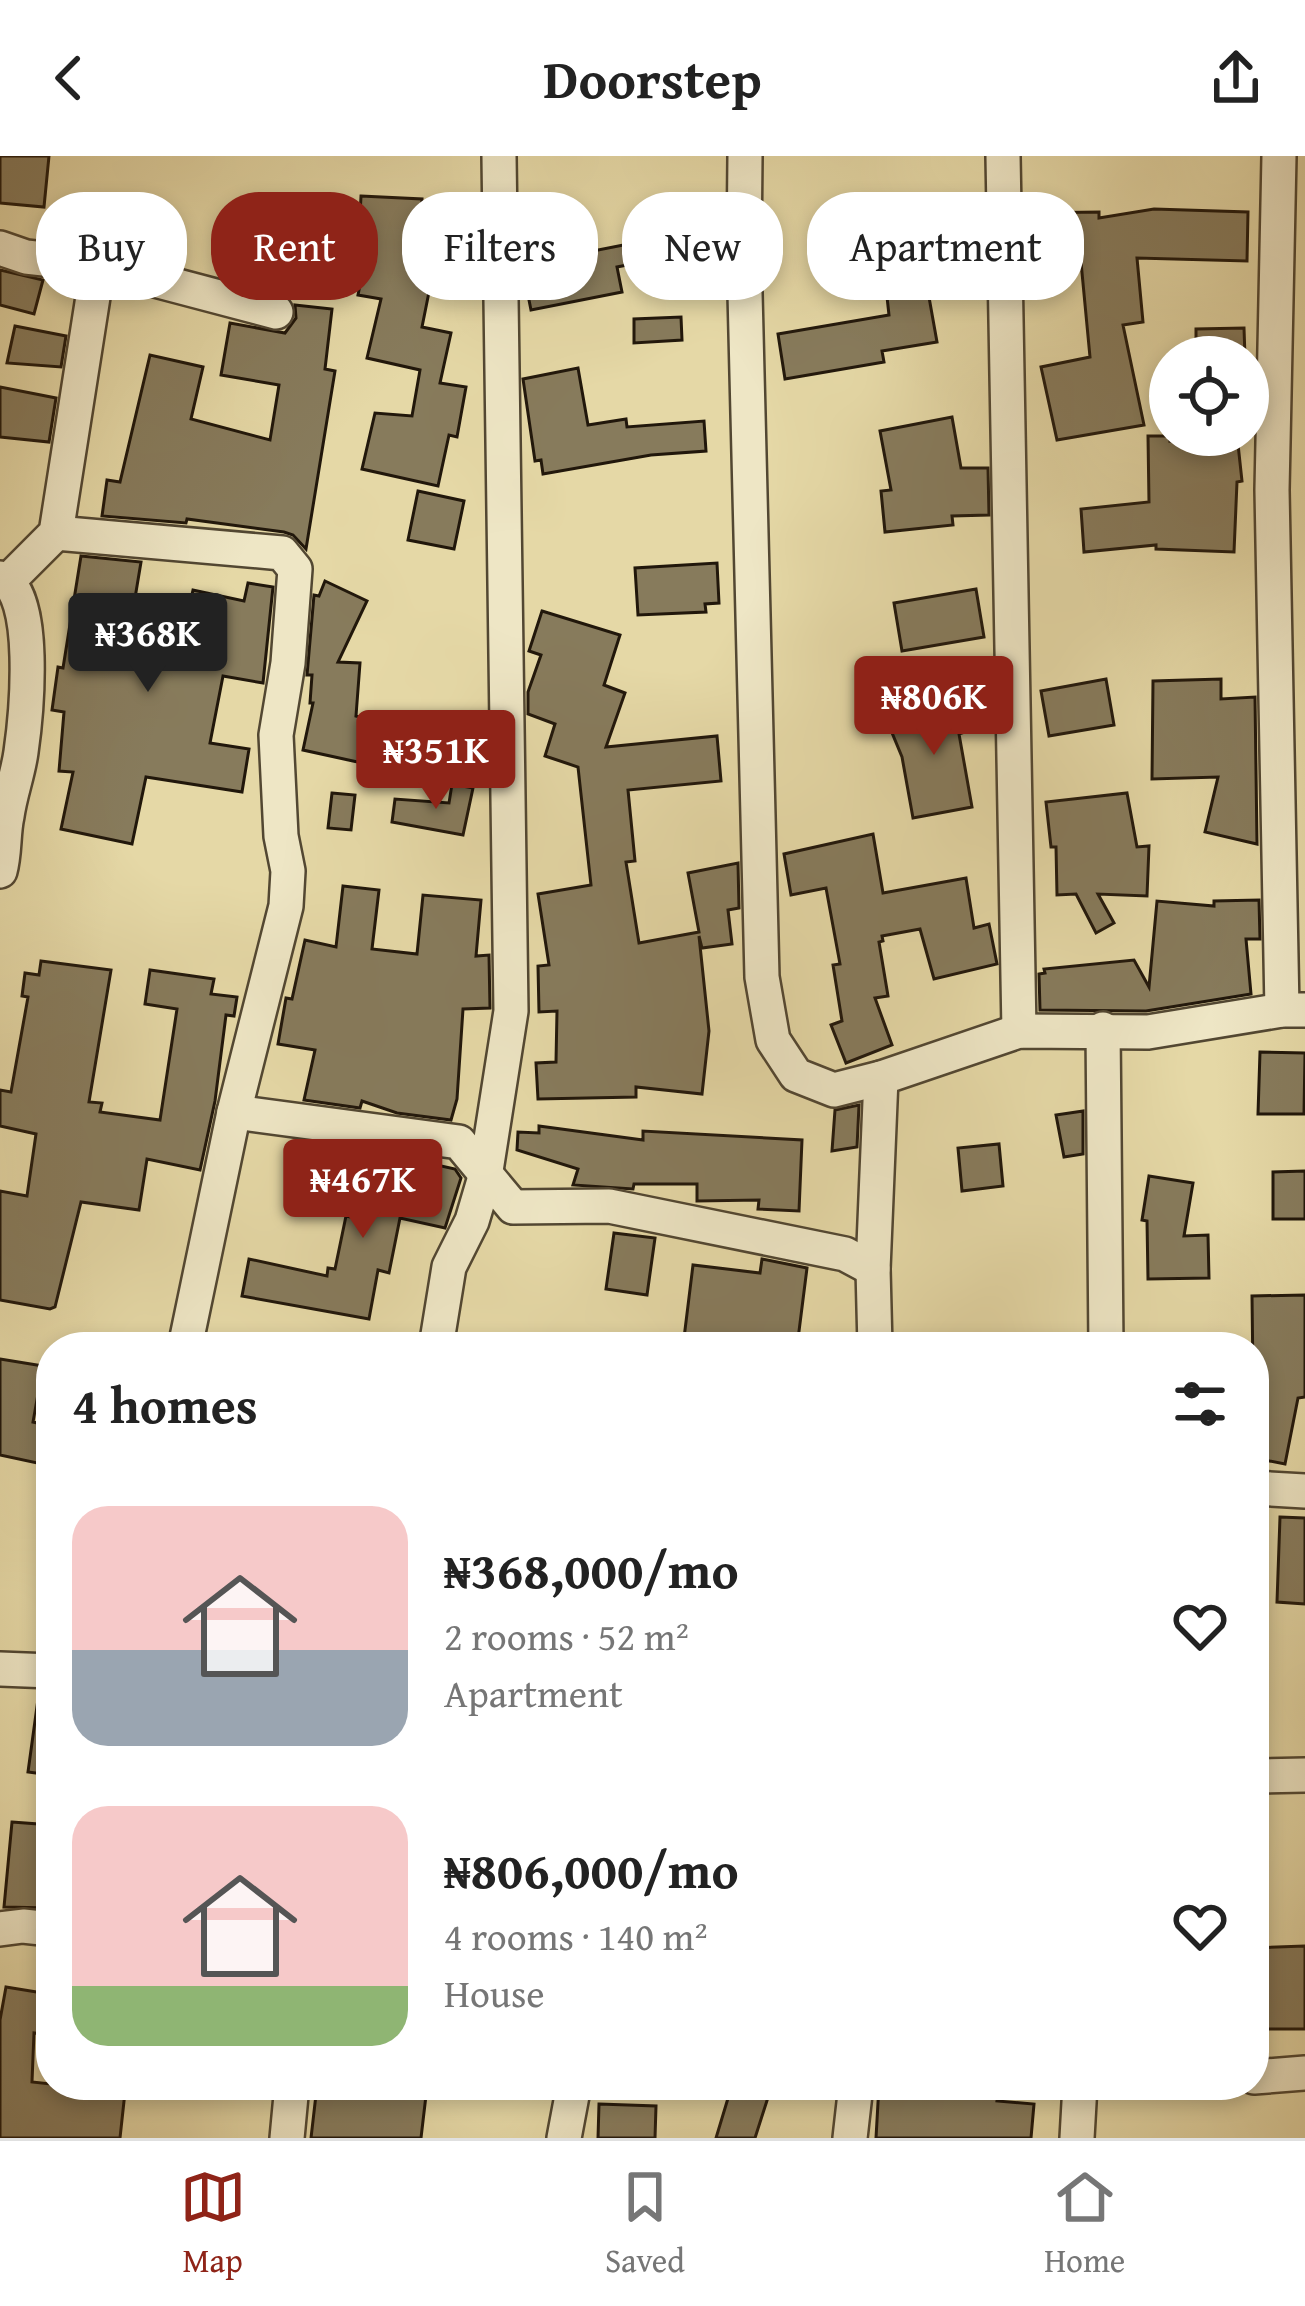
<!DOCTYPE html>
<html lang="en">
<head>
<meta charset="utf-8">
<style>
  :root { --surface:#fff; --page:#f6f6f6; --text:#222; --muted:#767676; --line:#e0e0e0; --accent:#8f2418 }
  body { margin:0; font-family:"Gentium Book Plus",serif; background:var(--page); color:var(--text); height:100vh; display:flex; flex-direction:column; font-size:45px; white-space:nowrap }
  * { box-sizing:border-box; margin:0 }
  p { font-size:39px; color:var(--muted) }
  .icon { flex:none; width:66px; height:66px; fill:none; stroke:currentColor; stroke-width:2; stroke-linecap:round; stroke-linejoin:round }
  .map { position:relative; flex:1; overflow:hidden }
  .side { position:absolute; left:36px; top:1176px; width:1233px; height:768px; display:flex; flex-direction:column; background:var(--surface); border-radius:48px; box-shadow:0 6px 18px #0003 }
  .side>* { flex:none }
  .top-card { position:absolute; left:36px; top:36px; width:1233px; height:108px; display:flex; gap:24px }
  .controls { position:absolute; left:1149px; top:180px; display:grid; gap:24px }
  .controls a { display:grid; place-items:center; width:120px; height:120px; border-radius:50%; background:var(--surface); box-shadow:0 6px 18px #0003; font-size:60px }
  .price { position:absolute; translate:-50% -102px; padding:0 27px; border-radius:12px; background:var(--accent); color:#fff; font-size:39px; line-height:78px; filter:drop-shadow(0 3px 6px #0008) }
  .price::after { content:''; position:absolute; left:50%; top:72px; width:36px; height:27px; margin-left:-18px; background:inherit; clip-path:polygon(0 0,100% 0,50% 100%) }
  .price.selected { background:#222; color:#fff }
  ul { padding:0; list-style:none }
  li { display:flex; align-items:center; gap:36px; height:300px; padding:0 36px }
  li span { display:grid; place-items:center; flex:none; width:336px; height:240px; border-radius:36px; color:#555 }
  li>.icon { margin-inline-start:auto }
  span .icon { width:144px; height:144px; fill:#fffc; stroke-width:1 }
  li b { font-size:51px }
  h2 { display:flex; justify-content:space-between; align-items:center; height:144px; padding:0 36px; font-size:51px }
  .pill { padding:0 42px; border-radius:48px; background:var(--surface); box-shadow:0 6px 18px #0003; font-size:42px; line-height:108px }
  .pill.selected { background:var(--accent); color:#fff }
  header { display:flex; justify-content:space-between; align-items:center; height:156px; padding:0 36px; background:var(--surface); font-size:54px; font-weight:700 }
  .dock { display:flex; justify-content:space-around; align-items:center; height:168px; border-top:3px solid var(--line); background:var(--surface); font-size:33px; color:var(--muted) }
  .dock a { display:grid; justify-items:center; gap:6px }
  .dock .selected { color:var(--accent) }
  .map>svg:first-child { display:block }
</style>
</head>
<body>
<header><svg class="icon" aria-label="back" viewBox="0 0 24 24"><path d="M15 5l-7 7 7 7"/></svg>Doorstep<svg class="icon" aria-label="share" viewBox="0 0 24 24"><path d="M12 15V3M7 8l5-5 5 5M5 13v7h14v-7"/></svg></header>
<div class="map">
<svg width="1305" height="1982" viewBox="0 0 1305 1982">
  <rect width="100%" height="100%" fill="#e5d8a6"/>
  <filter id="stains"><feTurbulence type="fractalNoise" baseFrequency=".00167" numOctaves="4"/><feColorMatrix values="0 0 0 0 .2 0 0 0 0 .09 0 0 0 0 .02 0 0 0 .5 -.17"/></filter>
  <radialGradient id="worn" r=".72"><stop offset=".6" stop-color="#630" stop-opacity="0"/><stop offset="1" stop-color="#630" stop-opacity=".3"/></radialGradient>
  <g fill="#877b5c" stroke="#21170b" stroke-width="3">
    <polygon points="0,0 49,0 44,51 0,47"/>
    <polygon points="361,40 422,43 419,103 435,106 422,171 451,177 440,227 466,231 457,281 449,279 438,330 362,313 375,257 412,260 420,214 367,202 381,143 358,139 370,79 359,79"/>
    <polygon points="1154,53 1248,56 1247,105 1137,102 1143,166 1123,169 1144,269 1057,284 1041,211 1090,201 1081,106 1030,107 1029,57 1099,56 1099,62"/>
    <polygon points="669,80 673,100 617,111 622,136 531,154 522,109"/>
    <polygon points="983,82 984,128 927,130 937,186 882,195 884,206 785,223 778,178 889,159 882,95 932,89 932,84"/>
    <polygon points="0,114 43,124 34,158 0,149"/>
    <polygon points="295,149 332,153 325,213 335,215 306,393 293,379 284,376 187,363 186,367 102,360 107,324 120,326 150,199 203,211 191,263 270,284 279,229 221,219 230,167 285,177 296,162"/>
    <polygon points="681,161 682,184 634,187 634,163"/>
    <polygon points="15,170 66,180 61,211 7,207"/>
    <polygon points="1244,172 1245,201 1196,201 1196,173"/>
    <polygon points="578,212 588,269 626,263 627,271 704,265 706,295 651,299 543,318 541,304 535,305 523,223"/>
    <polygon points="0,231 56,242 49,286 0,281"/>
    <polygon points="952,261 961,312 988,312 989,359 952,360 953,369 885,376 881,335 891,334 880,275"/>
    <polygon points="1237,279 1242,325 1237,326 1234,396 1156,393 1156,389 1084,396 1081,353 1149,346 1148,280 1170,280 1170,285"/>
    <polygon points="418,335 464,345 454,393 408,384"/>
    <polygon points="81,400 141,406 131,466 184,475 193,434 244,445 248,427 273,431 263,527 223,520 210,587 249,593 242,636 146,621 132,688 61,673 73,616 59,615 64,556 52,554 58,511 63,512"/>
    <polygon points="717,407 719,447 705,448 706,456 638,459 635,412"/>
    <polygon points="325,425 367,445 338,506 360,507 356,560 372,564 362,607 303,594 313,547 310,547 312,519 307,519 314,439 319,440"/>
    <polygon points="976,433 984,481 902,495 894,447"/>
    <polygon points="542,455 620,479 604,529 625,537 606,591 717,580 721,625 628,634 635,705 626,706 639,787 699,776 688,717 738,707 739,752 728,754 732,788 702,792 699,780 709,875 702,938 636,931 636,941 538,943 536,907 556,906 557,855 539,856 538,810 549,809 538,738 591,729 578,611 545,600 555,568 528,558 528,536 541,499 529,495"/>
    <polygon points="1106,523 1114,569 1049,580 1041,535"/>
    <polygon points="1221,523 1221,543 1255,541 1257,688 1205,676 1218,621 1152,623 1153,525"/>
    <polygon points="957,540 970,574 959,578 972,651 913,662 902,601 888,567"/>
    <polygon points="452,628 473,632 463,679 392,666 395,643 449,647"/>
    <polygon points="332,637 355,639 351,674 328,672"/>
    <polygon points="1127,637 1137,691 1149,690 1147,740 1098,738 1114,767 1096,777 1076,738 1057,739 1056,691 1051,691 1046,646"/>
    <polygon points="873,678 883,737 966,722 974,772 989,768 997,808 934,823 920,773 882,780 883,785 879,786 888,840 875,842 892,889 846,907 831,869 842,865 833,809 840,808 826,732 791,739 784,698"/>
    <polygon points="343,730 379,734 372,793 417,798 423,739 481,744 476,800 489,799 490,852 463,853 457,943 451,964 397,957 362,945 360,952 304,944 315,894 278,888 286,842 292,843 305,784 336,791"/>
    <polygon points="1259,744 1260,783 1246,783 1251,838 1146,855 1040,854 1039,818 1045,817 1044,813 1134,804 1149,831 1157,745 1214,750 1214,745"/>
    <polygon points="41,805 111,814 89,946 102,947 100,956 160,964 177,853 145,848 150,814 214,823 211,838 237,841 234,860 226,859 215,945 200,1014 147,1003 139,1054 81,1046 55,1151 50,1153 0,1144 0,1035 27,1040 36,978 0,970 0,934 11,936 28,841 22,840 25,817 39,819"/>
    <polygon points="1260,896 1305,897 1304,958 1258,958"/>
    <polygon points="859,949 857,991 832,995 835,954"/>
    <polygon points="1083,955 1083,998 1064,1001 1056,959"/>
    <polygon points="539,970 643,984 643,975 802,984 799,1055 758,1053 759,1044 697,1045 697,1028 634,1028 633,1033 573,1029 578,1013 517,994 518,976 539,977"/>
    <polygon points="999,988 1003,1030 962,1035 958,992"/>
    <polygon points="369,1002 418,1009 419,1005 455,1013 461,1022 445,1072 400,1062 389,1117 378,1114 369,1163 242,1140 249,1103 327,1120 328,1112 335,1113 346,1060 360,1063"/>
    <polygon points="1305,1015 1305,1063 1273,1063 1273,1016"/>
    <polygon points="1149,1020 1193,1027 1184,1080 1208,1079 1209,1122 1148,1123 1147,1065 1142,1064"/>
    <polygon points="614,1077 655,1082 647,1139 606,1133"/>
    <polygon points="762,1103 807,1112 797,1191 759,1191 684,1182 693,1109 760,1117"/>
    <polygon points="1305,1139 1305,1241 1298,1242 1285,1308 1254,1302 1252,1140"/>
    <polygon points="0,1203 43,1210 33,1266 51,1270 51,1310 0,1299"/>
    <polygon points="1280,1361 1305,1362 1305,1448 1277,1446"/>
    <polygon points="38,1543 51,1544 51,1619 28,1616"/>
    <polygon points="12,1666 51,1669 51,1752 4,1751"/>
    <polygon points="1305,1790 1305,1873 1254,1873 1254,1792"/>
    <polygon points="6,1831 49,1838 43,1878 34,1877 32,1926 125,1936 120,1982 0,1982 0,1864"/>
    <polygon points="380,1929 427,1931 421,1982 311,1982 317,1930 379,1936"/>
    <polygon points="732,1929 772,1929 755,1982 716,1982"/>
    <polygon points="879,1929 1000,1929 997,1945 1034,1948 1031,1982 876,1982"/>
    <polygon points="599,1948 656,1950 655,1982 598,1982"/>
  </g>
  <g fill="none" stroke-linecap="round" stroke-linejoin="round">
    <g stroke="#524732" stroke-width="38">
      <g id="minor">
        <polyline points="745,0 744,97 762,821 773,884 796,919 834,934 881,922"/>
        <polyline points="1003,0 1019,875"/>
        <polyline points="1279,0 1272,334 1282,854"/>
        <polyline points="0,92 26,101 98,109 276,156"/>
        <polyline points="56,377 282,397 295,413 288,507 276,579 281,680 288,715 286,750 234,956 185,1191"/>
        <path d="M 0,422 C 39,434 26,561 21,596 C 18,618 10,638 7,660 C 3,678 5,697 0,715"/>
        <polyline points="9,424 56,377 98,109"/>
        <polyline points="1103,873 1106,1191"/>
        <polyline points="234,956 459,986 513,1051 609,1050 845,1098 873,1113"/>
        <polyline points="436,1191 449,1111 472,1065 485,1021 511,855 499,0"/>
        <polyline points="875,1191 873,1113 881,922 1019,875 1148,876 1282,854 1303,854"/>
        <polyline points="1254,1332 1305,1335"/>
        <polyline points="0,1513 51,1515"/>
        <polyline points="1254,1620 1305,1619"/>
        <polyline points="0,1773 23,1770 51,1773"/>
        <polyline points="1254,1921 1305,1917"/>
        <polyline points="287,1982 292,1929"/>
        <polyline points="564,1982 574,1929"/>
        <polyline points="850,1982 856,1929"/>
        <polyline points="1077,1982 1080,1929"/>
      </g>
    </g>
    <use href="#minor" stroke="#eee6c5" stroke-width="33"/>
  </g>
  <rect width="100%" height="100%" filter="url(#stains)"/>
  <rect width="100%" height="100%" fill="url(#worn)"/>
</svg>
<div class="controls">
<a><svg class="icon" aria-label="locate" viewBox="0 0 24 24"><circle cx="12" cy="12" r="6"/><path d="M12 2v4M12 18v4M2 12h4M18 12h4"/></svg></a>
</div>
<b class="price selected" style="left:148px;top:539px">₦368K</b>
<b class="price" style="left:934px;top:602px">₦806K</b>
<b class="price" style="left:436px;top:656px">₦351K</b>
<b class="price" style="left:363px;top:1085px">₦467K</b>
<div class="top-card">
<a class="pill">Buy</a>
<a class="pill selected">Rent</a>
<a class="pill">Filters</a>
<a class="pill">New</a>
<a class="pill">Apartment</a>
</div>
<section class="side">
<h2>4 homes<svg class="icon" aria-label="filters" viewBox="0 0 24 24"><path d="M4 7h16M4 17h16"/><circle cx="9" cy="7" r="2"/><circle cx="15" cy="17" r="2"/></svg></h2>
<ul>
<li><span style="background:linear-gradient(#f6c9c9 60%,#9aa5b1 0)"><svg class="icon" aria-label="home" viewBox="0 0 24 24"><path d="M3 11l9-7 9 7M6 9v11h12V9"/></svg></span><div><b>₦368,000/mo</b><p>2 rooms · 52 m²</p><p>Apartment</p></div><svg class="icon" aria-label="heart" viewBox="0 0 24 24"><path d="M12 20l-8-8c-3-5 5-10 8-4 3-6 11-1 8 4z"/></svg></li>
<li><span style="background:linear-gradient(#f6c9c9 75%,#8fb573 0)"><svg class="icon" aria-label="home" viewBox="0 0 24 24"><path d="M3 11l9-7 9 7M6 9v11h12V9"/></svg></span><div><b>₦806,000/mo</b><p>4 rooms · 140 m²</p><p>House</p></div><svg class="icon" aria-label="heart" viewBox="0 0 24 24"><path d="M12 20l-8-8c-3-5 5-10 8-4 3-6 11-1 8 4z"/></svg></li>
</ul>
</section>
</div>
<nav class="dock">
<a class="selected"><svg class="icon" aria-label="map" viewBox="0 0 24 24"><path d="M3 6l6-2 6 2 6-2v14l-6 2-6-2-6 2zM9 4v14M15 6v14"/></svg>Map</a>
<a><svg class="icon" aria-label="saved" viewBox="0 0 24 24"><path d="M7 4h10v16l-5-4-5 4z"/></svg>Saved</a>
<a><svg class="icon" aria-label="home" viewBox="0 0 24 24"><path d="M3 11l9-7 9 7M6 9v11h12V9"/></svg>Home</a>
</nav>
</body>
</html>
